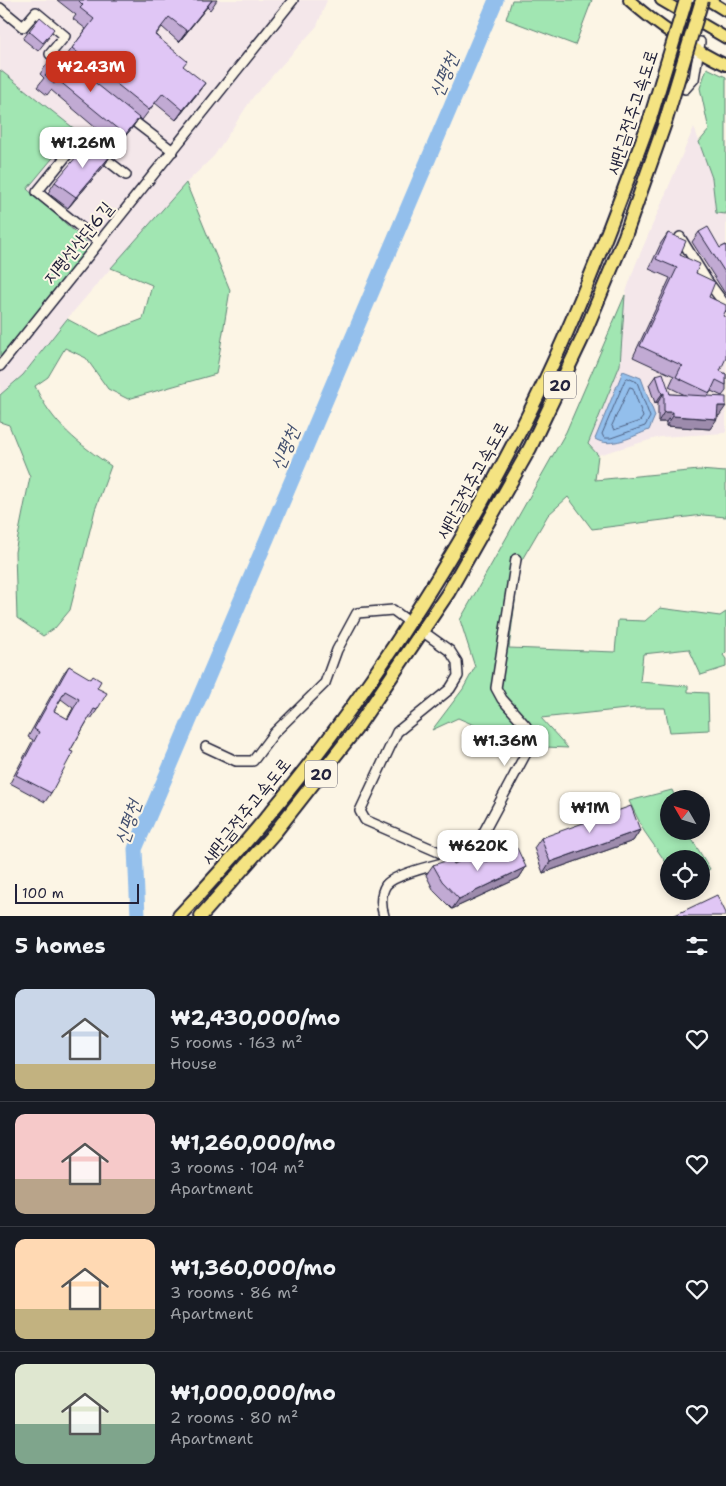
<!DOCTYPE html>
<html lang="en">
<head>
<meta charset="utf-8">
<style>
  :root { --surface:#171b24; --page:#242831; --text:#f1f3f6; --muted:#9ea1a6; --line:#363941; --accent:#c8321e }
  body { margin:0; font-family:"Shantell Sans","Poor Story",sans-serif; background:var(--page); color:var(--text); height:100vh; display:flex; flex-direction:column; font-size:19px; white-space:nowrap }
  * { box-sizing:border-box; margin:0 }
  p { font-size:16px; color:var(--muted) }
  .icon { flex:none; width:28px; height:28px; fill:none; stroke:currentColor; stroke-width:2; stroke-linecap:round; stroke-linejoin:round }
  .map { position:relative; height:916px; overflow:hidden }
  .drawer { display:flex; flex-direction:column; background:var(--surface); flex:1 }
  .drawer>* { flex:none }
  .needle { width:32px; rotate:309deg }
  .fabs { position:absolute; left:660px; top:790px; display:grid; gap:10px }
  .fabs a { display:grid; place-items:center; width:50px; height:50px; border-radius:50%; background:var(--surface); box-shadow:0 2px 8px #0003; font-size:25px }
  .scale { position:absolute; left:15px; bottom:12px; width:124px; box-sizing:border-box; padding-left:5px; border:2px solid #22223b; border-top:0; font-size:14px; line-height:18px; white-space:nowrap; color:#22223b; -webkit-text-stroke:4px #fcf5e5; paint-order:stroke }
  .price { position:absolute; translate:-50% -42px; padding:0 11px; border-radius:10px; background:#fff; color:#222; font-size:16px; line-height:32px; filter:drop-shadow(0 1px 2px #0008) }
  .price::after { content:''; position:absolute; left:50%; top:30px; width:15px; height:11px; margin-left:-8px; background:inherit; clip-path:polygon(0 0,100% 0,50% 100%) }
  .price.active { background:var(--accent); color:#fff }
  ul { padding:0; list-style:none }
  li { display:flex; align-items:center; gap:15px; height:125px; padding:0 15px }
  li+li { border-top:1px solid var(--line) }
  li span { display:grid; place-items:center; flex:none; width:140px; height:100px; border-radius:10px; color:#555 }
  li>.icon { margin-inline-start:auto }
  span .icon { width:60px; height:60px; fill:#fffc; stroke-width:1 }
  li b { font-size:21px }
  h2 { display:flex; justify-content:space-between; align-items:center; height:60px; padding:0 15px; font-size:21px }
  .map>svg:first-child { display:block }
</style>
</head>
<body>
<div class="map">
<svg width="726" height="916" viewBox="0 0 726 916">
  <rect width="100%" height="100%" fill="#fcf5e5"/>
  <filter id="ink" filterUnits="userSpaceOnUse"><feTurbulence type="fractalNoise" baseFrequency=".02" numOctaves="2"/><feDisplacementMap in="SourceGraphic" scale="10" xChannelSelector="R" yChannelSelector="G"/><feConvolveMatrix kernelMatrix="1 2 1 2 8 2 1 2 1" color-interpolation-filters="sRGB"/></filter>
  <g filter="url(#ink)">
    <g fill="#f4e7ea">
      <polygon points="0,0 327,0 317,26 253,97 214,156 186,183 111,268 67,319 23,375 0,395"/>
      <polygon points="694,127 712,178 716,213 726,214 726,433 660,437 598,455 588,444 620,365 625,295 635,266"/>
    </g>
    <g fill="#a1e6b2" stroke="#628476">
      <polygon points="512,0 592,0 575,45 506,19"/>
      <polygon points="707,68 726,77 726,214 716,213 712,178 699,142 709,130 700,88"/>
      <polygon points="0,70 76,130 27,189 92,247 0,358"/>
      <path d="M 186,183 L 230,290 L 216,374 L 128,399 L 108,389 L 86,358 L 65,348 L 48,377 L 35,386 C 52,424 79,444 111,466 L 95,510 L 70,610 L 55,628 L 43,636 L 17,618 L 15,552 L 30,477 L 9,425 L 0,422 L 0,395 L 23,375 L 67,319 L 99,336 L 143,319 L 152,285 L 111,268 Z"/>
      <polygon points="625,295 620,365 588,444 598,455 595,480 699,470 726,472 726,517 703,515 592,529 568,497 548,515 520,563 509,648 615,652 618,620 645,621 660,608 720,616 726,612 726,652 723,655 726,659 726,667 701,675 689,649 643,654 640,682 688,686 688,692 708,693 709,730 670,732 665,708 636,708 541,718 568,748 523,746 458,718 432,730 463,689 475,667 460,620 566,432"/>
      <polygon points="672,790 676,799 669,799 669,831 687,831 710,869 701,874 701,859 669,859 669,867 644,831 629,801"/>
    </g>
    <path fill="#93bfec" stroke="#6680a5" d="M 623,371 L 641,378 L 655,416 L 649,430 C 633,436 611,449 595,439 Z"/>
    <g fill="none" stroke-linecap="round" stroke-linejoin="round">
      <g stroke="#4f6182" stroke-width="1">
        <polygon points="628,378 637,382 650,417 645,426 611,438 604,438 602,434 625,380"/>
        <polygon points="630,387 633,388 643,417 640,421 614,430 612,426"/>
      </g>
      <polyline stroke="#93bfec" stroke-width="15" points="138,916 135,849 496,0"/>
      <g stroke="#22223b" stroke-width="12">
        <g id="minor">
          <polyline points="0,8 23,27 36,12 65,36 50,54 63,64"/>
          <polyline points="685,89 694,79 700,42"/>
          <polyline points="127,116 173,151"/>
          <polyline points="680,237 706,279 726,306"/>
          <polyline points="99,242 37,192 80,139 126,175"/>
          <polyline points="0,366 293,0"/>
          <polyline points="422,631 450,651 457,662 458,676 450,689 397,732 360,811 365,820 457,860"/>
          <polyline points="206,747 236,761 253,761 274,733 325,683 337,650 357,613 393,610 409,622"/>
          <path d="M 384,916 C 381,907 380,894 386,885 C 396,872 453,861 471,856 L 532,742 L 526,726 L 502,699 L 496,688 L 516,559"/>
        </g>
      </g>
      <g stroke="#22223b" stroke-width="14">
        <g id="major">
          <path d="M 629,0 C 654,23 695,51 726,65"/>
          <polyline points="661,0 726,38"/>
          <polyline points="708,0 726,11"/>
        </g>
      </g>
      <g stroke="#22223b" stroke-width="16">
        <g id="highway">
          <path d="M 179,916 C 314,774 428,609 518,435 C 571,333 611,226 650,119"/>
          <polyline points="201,916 276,831 356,729 448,593 530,448 582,339 625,236 665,123"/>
        </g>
      </g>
      <use href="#minor" stroke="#fcf5e5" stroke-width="9"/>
      <use href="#major" stroke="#f4e382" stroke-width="10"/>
      <use href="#highway" stroke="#f4e382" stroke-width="12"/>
      <g stroke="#22223b" stroke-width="16" stroke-linecap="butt">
        <g id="highway-bridge">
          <polyline points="650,119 686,0"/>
          <polyline points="665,123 702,0"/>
        </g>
      </g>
      <use href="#highway-bridge" stroke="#f4e382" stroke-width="12"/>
    </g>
    <g fill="#c1aad3" stroke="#22223b" fill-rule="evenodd">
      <polygon points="57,0 217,0 210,10 207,7 179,42 162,27 156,35 183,66 197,94 176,120 155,103 142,120 139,118 132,128 117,146 51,90 47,95 37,87 44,78 40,74 47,64 65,58 86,29 73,19 76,15"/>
      <polygon points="29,31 49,37 38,51 23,39"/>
      <polygon points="96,150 111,155 104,166 68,208 48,193 55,182"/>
      <polygon points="699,232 720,248 726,245 726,295 692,242"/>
      <polygon points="668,233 680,255 696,273 709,297 723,316 720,371 726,374 726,391 722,396 711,391 708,396 719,416 717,416 710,429 666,426 666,422 658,422 658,402 655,403 649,385 656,375 670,394 685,395 669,387 674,376 633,357 670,278 649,269 661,243"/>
      <path d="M 69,666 L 97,688 L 97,710 L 91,719 L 89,718 L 70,751 L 51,793 L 45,802 L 10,783 L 33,740 L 28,737 L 63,674 ZM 61,699 L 73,708 L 67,719 L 54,711 Z"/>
      <polygon points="640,830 633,841 543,873 534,848 541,838"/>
      <polygon points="486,862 526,867 519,878 452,909 434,891 426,875 433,865 454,864"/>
    </g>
    <g fill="#9d8bac" stroke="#22223b">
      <polygon points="212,0 207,7 179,42 187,31"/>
      <polygon points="205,83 197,94 176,120 183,110"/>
      <polygon points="139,118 132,128 117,146 125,135"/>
      <polygon points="111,155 104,166 68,208 76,197"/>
      <polygon points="664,393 658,402 655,403 662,394"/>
      <polygon points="718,406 726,406 719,416 711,415"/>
      <polygon points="664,412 673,412 666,422 658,422"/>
      <polygon points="673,416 717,419 710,429 666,426"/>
      <polygon points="640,830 633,841 543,873 550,862"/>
      <polygon points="526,867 519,878 452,909 459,899"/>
    </g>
    <g fill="#e0c6f5" stroke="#22223b" fill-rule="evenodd">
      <polygon points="78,0 212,0 187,31 169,17 155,35 187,61 183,66 205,83 183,110 163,93 149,110 72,48 94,19 80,8 83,5"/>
      <polygon points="40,17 54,29 43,43 29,31"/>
      <polygon points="57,52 139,118 125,135 58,80 54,84 45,76 52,68 47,64"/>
      <polygon points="88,143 96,150 99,146 111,155 76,197 55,182"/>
      <polygon points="708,227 720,248 726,245 726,274 699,232"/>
      <polygon points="668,233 686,241 680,255 700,264 696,273 715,282 709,297 726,305 726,310 723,316 726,317 726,358 720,371 726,374 726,385 716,380 710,393 676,377 681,367 683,366 640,346 677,268 656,259"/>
      <polygon points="663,373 670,394 726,397 726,406 718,406 717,419 673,416 673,412 664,412 664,393 662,394 656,375"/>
      <path d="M 69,666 L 91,679 L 93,676 L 101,681 L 97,688 L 107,693 L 97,710 L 94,709 L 70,751 L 73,752 L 51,793 L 16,775 L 39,732 L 34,729 ZM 65,691 L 79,699 L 68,719 L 54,711 Z"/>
      <polygon points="631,806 640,830 550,862 541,838"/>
      <polygon points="517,848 526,867 459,899 442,881 433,865 452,859 454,864 481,851 486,862"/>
      <polygon points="717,895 726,913 726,916 673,916"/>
    </g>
  </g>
  <g text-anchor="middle" stroke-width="4" stroke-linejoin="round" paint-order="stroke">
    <g fill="#fcf5e5" stroke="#63616e" stroke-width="1">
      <rect x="544" y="371.5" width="32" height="27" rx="4"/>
      <rect x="305" y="760.5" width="32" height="27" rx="4"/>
    </g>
    <g font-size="16" font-weight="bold" fill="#22223b">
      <text x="560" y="391">20</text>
      <text x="321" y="780">20</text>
    </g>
    <g font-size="18" fill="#22223b" stroke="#fcf5e5">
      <text transform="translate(632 112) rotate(-72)" y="6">새만금전주고속도로</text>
      <text transform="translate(78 243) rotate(-51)" y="6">지평선산단6길</text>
      <text transform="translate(472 480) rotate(-61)" y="6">새만금전주고속도로</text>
      <text transform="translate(246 811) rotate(-51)" y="6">새만금전주고속도로</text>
    </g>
    <g font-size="19" font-style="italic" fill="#445170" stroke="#fcf5e5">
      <text transform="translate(443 75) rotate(-67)" y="7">신평천</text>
      <text transform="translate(284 448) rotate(-67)" y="7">신평천</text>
      <text transform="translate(127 822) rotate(-71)" y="7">신평천</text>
    </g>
  </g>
</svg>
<div class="fabs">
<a><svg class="needle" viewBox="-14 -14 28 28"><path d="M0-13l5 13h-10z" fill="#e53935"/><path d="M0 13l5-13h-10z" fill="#9ea1a6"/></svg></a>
<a><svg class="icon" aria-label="locate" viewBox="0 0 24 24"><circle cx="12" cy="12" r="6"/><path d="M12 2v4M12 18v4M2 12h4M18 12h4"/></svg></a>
</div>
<div class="scale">100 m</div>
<b class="price active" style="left:91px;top:93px">₩2.43M</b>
<b class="price" style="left:83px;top:169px">₩1.26M</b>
<b class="price" style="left:505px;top:767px">₩1.36M</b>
<b class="price" style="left:590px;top:834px">₩1M</b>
<b class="price" style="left:478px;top:872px">₩620K</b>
</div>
<section class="drawer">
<h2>5 homes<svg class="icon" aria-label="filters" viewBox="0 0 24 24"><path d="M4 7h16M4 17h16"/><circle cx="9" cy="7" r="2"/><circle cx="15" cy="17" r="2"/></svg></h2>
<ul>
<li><span style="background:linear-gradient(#c9d6e8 75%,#c2b280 0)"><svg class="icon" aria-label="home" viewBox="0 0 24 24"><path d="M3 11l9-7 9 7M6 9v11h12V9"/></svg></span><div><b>₩2,430,000/mo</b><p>5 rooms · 163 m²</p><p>House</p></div><svg class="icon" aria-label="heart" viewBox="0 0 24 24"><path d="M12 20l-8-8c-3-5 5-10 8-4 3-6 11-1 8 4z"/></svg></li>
<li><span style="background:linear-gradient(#f6c9c9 65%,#b9a48a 0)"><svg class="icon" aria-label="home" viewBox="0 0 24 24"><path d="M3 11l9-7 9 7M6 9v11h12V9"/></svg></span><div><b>₩1,260,000/mo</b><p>3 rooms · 104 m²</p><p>Apartment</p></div><svg class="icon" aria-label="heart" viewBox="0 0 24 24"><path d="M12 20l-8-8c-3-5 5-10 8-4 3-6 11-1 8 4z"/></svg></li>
<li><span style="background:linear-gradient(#ffd9b3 70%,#c2b280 0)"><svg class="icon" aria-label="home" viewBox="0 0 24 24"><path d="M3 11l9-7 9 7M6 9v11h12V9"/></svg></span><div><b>₩1,360,000/mo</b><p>3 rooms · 86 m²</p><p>Apartment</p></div><svg class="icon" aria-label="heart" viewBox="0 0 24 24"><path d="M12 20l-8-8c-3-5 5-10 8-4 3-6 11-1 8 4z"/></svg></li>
<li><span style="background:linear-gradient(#dfe7d0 60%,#7fa58c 0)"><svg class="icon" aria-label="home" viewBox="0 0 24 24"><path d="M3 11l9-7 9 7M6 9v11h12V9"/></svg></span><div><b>₩1,000,000/mo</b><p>2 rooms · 80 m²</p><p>Apartment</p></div><svg class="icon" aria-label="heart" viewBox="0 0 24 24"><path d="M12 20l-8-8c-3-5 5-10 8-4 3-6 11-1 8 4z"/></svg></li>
</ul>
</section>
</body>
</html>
